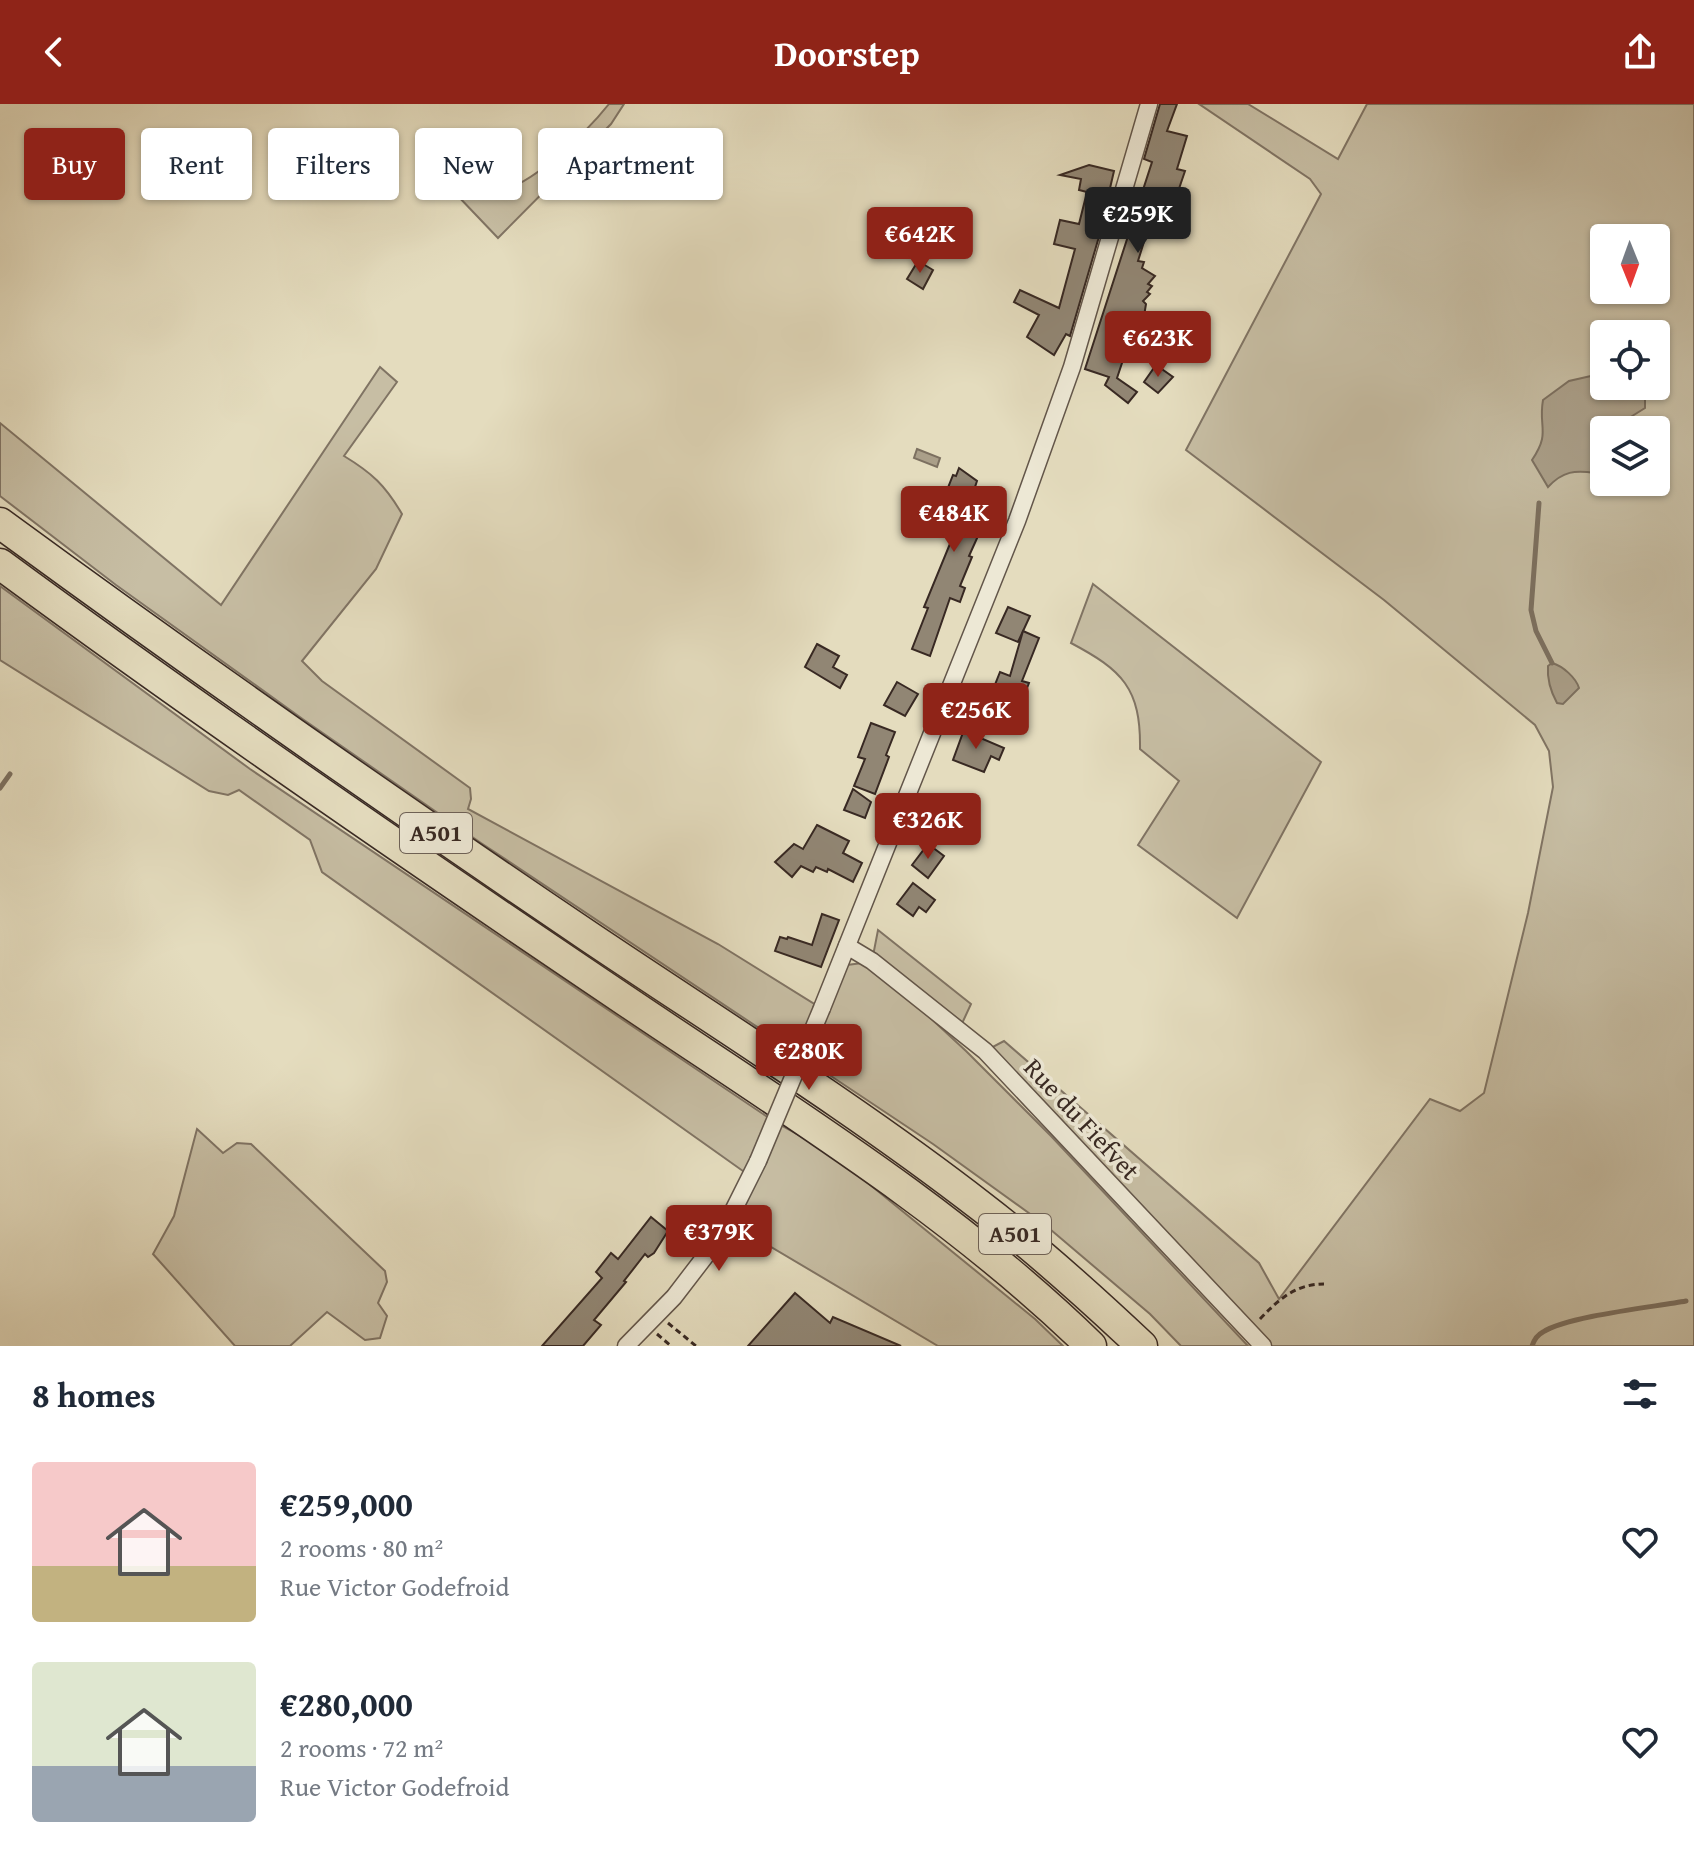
<!DOCTYPE html>
<html lang="en">
<head>
<meta charset="utf-8">
<style>
  :root { --surface:#fff; --page:#f6f6f7; --text:#1f2937; --muted:#747a83; --accent:#8f2418 }
  body { margin:0; font-family:"Gentium Book Plus",serif; background:var(--page); color:var(--text); height:100vh; display:flex; flex-direction:column; font-size:30px; white-space:nowrap }
  * { box-sizing:border-box; margin:0 }
  p { font-size:26px; color:var(--muted) }
  .icon { flex:none; width:44px; height:44px; fill:none; stroke:currentColor; stroke-width:2; stroke-linecap:round; stroke-linejoin:round }
  .map { position:relative; height:1242px; overflow:hidden }
  .panel { display:flex; flex-direction:column; background:var(--surface); flex:1 }
  .panel>* { flex:none }
  .guide { position:absolute; left:24px; top:24px; width:800px; height:72px; display:flex; gap:16px }
  .needle { width:52px; rotate:179deg }
  .tools { position:absolute; left:1590px; top:120px; display:grid; gap:16px }
  .tools a { display:grid; place-items:center; width:80px; height:80px; border-radius:8px; background:var(--surface); box-shadow:0 2px 6px #0004; font-size:40px }
  .price { position:absolute; translate:-50% -68px; padding:0 18px; border-radius:8px; background:var(--accent); color:#fff; font-size:26px; line-height:52px; filter:drop-shadow(0 2px 4px #0008) }
  .price::after { content:''; position:absolute; left:50%; top:48px; width:24px; height:18px; margin-left:-12px; background:inherit; clip-path:polygon(0 0,100% 0,50% 100%) }
  .price.current { background:#222; color:#fff }
  ul { padding:0; list-style:none }
  li { display:flex; align-items:center; gap:24px; height:200px; padding:0 32px }
  li span { display:grid; place-items:center; flex:none; width:224px; height:160px; border-radius:8px; color:#555 }
  li>.icon { margin-inline-start:auto }
  span .icon { width:96px; height:96px; fill:#fffc; stroke-width:1 }
  li b { font-size:34px }
  h2 { display:flex; justify-content:space-between; align-items:center; height:96px; padding:0 32px; font-size:34px }
  .tag { padding:0 28px; border-radius:8px; background:var(--surface); box-shadow:0 2px 6px #0004; font-size:28px; line-height:72px }
  .tag.current { background:var(--accent); color:#fff }
  header { display:flex; justify-content:space-between; align-items:center; height:104px; padding:0 32px; background:var(--accent); color:#fff; font-size:36px; font-weight:700 }
  .map>svg:first-child { display:block }
</style>
</head>
<body>
<header><svg class="icon" aria-label="back" viewBox="0 0 24 24"><path d="M15 5l-7 7 7 7"/></svg>Doorstep<svg class="icon" aria-label="share" viewBox="0 0 24 24"><path d="M12 15V3M7 8l5-5 5 5M5 13v7h14v-7"/></svg></header>
<div class="map">
<svg width="1694" height="1242" viewBox="0 0 1694 1242">
  <rect width="100%" height="100%" fill="#e4dcbe"/>
  <filter id="stains"><feTurbulence type="fractalNoise" baseFrequency=".0025" numOctaves="4"/><feColorMatrix values="0 0 0 0 .2 0 0 0 0 .09 0 0 0 0 .02 0 0 0 .5 -.17"/></filter>
  <radialGradient id="worn" r=".72"><stop offset=".6" stop-color="#630" stop-opacity="0"/><stop offset="1" stop-color="#630" stop-opacity=".3"/></radialGradient>
  <g fill="#c7bea4" stroke="#807464" stroke-width="2" fill-rule="evenodd">
    <path d="M 609,0 L 624,0 L 611,20 L 498,134 L 435,68 C 454,75 475,85 496,86 C 527,88 590,24 609,0 Z"/>
    <path d="M 1199,0 L 1248,0 L 1338,55 L 1367,0 L 1694,0 L 1694,1242 L 1263,1242 L 985,947 L 1004,937 L 1259,1159 L 1279,1195 L 1430,995 L 1460,1007 L 1484,989 L 1528,809 L 1553,683 L 1549,647 L 1535,621 L 1384,496 L 1186,346 L 1321,90 L 1310,75 ZM 1604,134 L 1656,134 L 1656,186 L 1604,186 ZM 1604,230 L 1656,230 L 1656,282 L 1604,282 ZM 1604,326 L 1656,326 L 1656,378 L 1604,378 Z"/>
    <path d="M 380,263 L 397,278 L 344,352 C 372,369 385,381 402,410 L 376,465 L 302,557 L 322,577 L 470,684 L 471,695 L 468,705 L 718,840 L 821,904 L 847,861 L 870,858 L 966,947 L 1051,1032 L 1248,1242 L 1181,1242 L 1150,1210 L 1044,1120 L 933,1040 L 481,739 L 304,616 L 116,481 L 0,392 L 0,319 L 221,501 Z"/>
    <path d="M 1093,480 L 1321,658 L 1237,814 L 1138,741 L 1179,677 L 1140,645 C 1141,584 1122,566 1071,539 Z"/>
    <polygon points="0,482 250,665 775,1018 831,1049 1035,1215 1063,1242 938,1242 729,1118 750,1072 322,768 310,736 239,686 228,691 209,687 0,556"/>
    <polygon points="878,826 971,900 959,926 872,857"/>
    <polygon points="197,1025 223,1049 237,1039 251,1040 385,1167 387,1178 378,1199 387,1212 380,1234 365,1236 327,1208 290,1242 235,1242 153,1150 174,1112"/>
  </g>
  <g fill="#aa9f89" stroke="#7c7060" stroke-width="2">
    <path d="M 1604,269 L 1604,282 C 1621,282 1631,284 1645,294 L 1645,304 L 1621,319 L 1625,326 L 1604,326 L 1604,364 L 1595,369 C 1575,366 1563,367 1548,383 L 1532,356 C 1551,328 1538,324 1543,296 L 1569,277 Z"/>
    <polygon points="917,345 940,354 937,363 914,354"/>
    <path d="M 1552,559 C 1563,562 1576,574 1579,584 L 1563,600 L 1557,599 C 1551,588 1547,575 1548,562 Z"/>
  </g>
  <g fill="none" stroke-linecap="round" stroke-linejoin="round">
    <g stroke="#7c7060" stroke-width="5">
      <polyline points="1539,399 1531,506 1536,527 1552,559"/>
      <polyline points="0,684 10,670"/>
      <path d="M 1532,1242 C 1534,1236 1537,1231 1543,1228 C 1568,1212 1654,1203 1686,1197"/>
    </g>
  </g>
  <g fill="#918674" stroke="#382923" stroke-width="2">
    <polygon points="1160,0 1177,0 1167,27 1187,32 1177,65 1185,67 1167,120 1158,117 1154,130 1147,128 1138,157 1144,158 1142,164 1155,172 1148,180 1152,182 1147,188 1150,190 1143,197 1146,200 1141,230 1132,229 1117,274 1137,288 1128,299 1105,281 1109,273 1085,265 1152,58 1144,55"/>
    <polygon points="1089,61 1114,67 1098,136 1070,232 1066,230 1054,251 1027,233 1039,211 1014,198 1020,186 1059,204 1075,145 1054,140 1060,116 1079,120 1087,88 1079,86 1081,75 1060,71"/>
    <polygon points="918,157 933,166 923,185 907,175"/>
    <polygon points="1156,261 1173,273 1158,289 1144,278"/>
    <polygon points="959,364 977,377 975,383 996,392 969,452 972,453 960,482 965,484 960,498 950,494 930,552 912,545 928,504 924,503 961,413 940,404 953,371 956,372"/>
    <polygon points="1008,503 1030,512 1018,538 996,529"/>
    <polygon points="1023,527 1039,534 1022,577 1029,579 1014,617 985,606 1000,568 1010,572"/>
    <polygon points="817,540 839,552 833,563 847,571 840,584 805,563"/>
    <polygon points="897,578 918,590 905,612 884,601"/>
    <polygon points="871,619 895,628 886,651 889,653 875,690 854,682 865,655 858,653"/>
    <polygon points="965,623 980,628 978,633 1004,644 999,656 991,652 984,668 953,656"/>
    <polygon points="853,685 871,698 865,714 844,706"/>
    <polygon points="947,696 970,706 962,726 939,716"/>
    <polygon points="817,721 849,737 843,749 862,759 853,778 828,765 827,768 816,763 813,768 801,762 792,773 775,758 794,740 803,745"/>
    <polygon points="928,740 944,752 928,774 912,761"/>
    <polygon points="913,779 935,796 926,808 919,803 913,812 897,800"/>
    <polygon points="822,810 839,816 821,863 775,847 780,833 787,835 788,833 812,841"/>
    <polygon points="651,1113 668,1127 654,1149 648,1153 645,1150 624,1177 626,1178 594,1216 601,1221 583,1242 542,1242 602,1174 596,1168 611,1149 618,1155"/>
    <polygon points="795,1189 830,1219 833,1213 901,1242 748,1242"/>
  </g>
  <g fill="none" stroke-linecap="round" stroke-linejoin="round">
    <g stroke="#63564a" stroke-width="19">
      <g id="street">
        <polyline points="847,842 872,857 985,947 1263,1242"/>
        <polyline points="822,904 1017,417 1072,263 1149,0"/>
        <polyline points="626,1242 674,1193 720,1133 758,1057"/>
      </g>
    </g>
    <g stroke="#382923" stroke-width="33">
      <g id="highway">
        <path d="M 0,419 C 194,561 391,699 591,834 C 722,922 857,1006 982,1103 C 1038,1146 1090,1193 1142,1242"/>
        <path d="M 0,460 C 205,611 415,755 626,897 C 786,1005 953,1107 1091,1242"/>
      </g>
    </g>
    <g stroke="#382923" stroke-width="3" stroke-dasharray="6 4" stroke-linecap="butt">
      <path d="M 1260,1215 C 1279,1195 1296,1180 1324,1180"/>
      <polyline points="668,1219 696,1242"/>
      <polyline points="657,1230 671,1242"/>
    </g>
    <use href="#street" stroke="#ede8d5" stroke-width="16"/>
    <use href="#highway" stroke="#e4dcbe" stroke-width="30"/>
    <g stroke="#63564a" stroke-width="19" stroke-linecap="butt">
      <polyline id="street-bridge" points="758,1057 822,904"/>
    </g>
    <use href="#street-bridge" stroke="#ede8d5" stroke-width="16"/>
  </g>
  <g text-anchor="middle" stroke-width="7" stroke-linejoin="round" paint-order="stroke">
    <g fill="#ede8d5" stroke="#6e6258" stroke-width="2">
      <rect x="400" y="709" width="72" height="40" rx="6"/>
      <rect x="979" y="1110" width="72" height="40" rx="6"/>
    </g>
    <g font-size="24" font-weight="bold" fill="#382923">
      <text x="436" y="737">A501</text>
      <text x="1015" y="1138">A501</text>
    </g>
    <g font-size="26" fill="#382923" stroke="#ede8d5">
      <text transform="translate(1082 1015) rotate(47)" y="9">Rue du Fiefvet</text>
    </g>
  </g>
  <rect width="100%" height="100%" filter="url(#stains)"/>
  <rect width="100%" height="100%" fill="url(#worn)"/>
</svg>
<div class="tools">
<a><svg class="needle" viewBox="-14 -14 28 28"><path d="M0-13l5 13h-10z" fill="#e53935"/><path d="M0 13l5-13h-10z" fill="#747a83"/></svg></a>
<a><svg class="icon" aria-label="locate" viewBox="0 0 24 24"><circle cx="12" cy="12" r="6"/><path d="M12 2v4M12 18v4M2 12h4M18 12h4"/></svg></a>
<a><svg class="icon" aria-label="layers" viewBox="0 0 24 24"><path d="M12 4l9 5-9 5-9-5zM3 14l9 5 9-5"/></svg></a>
</div>
<b class="price current" style="left:1138px;top:151px">€259K</b>
<b class="price" style="left:920px;top:171px">€642K</b>
<b class="price" style="left:1158px;top:275px">€623K</b>
<b class="price" style="left:954px;top:450px">€484K</b>
<b class="price" style="left:976px;top:647px">€256K</b>
<b class="price" style="left:928px;top:757px">€326K</b>
<b class="price" style="left:809px;top:988px">€280K</b>
<b class="price" style="left:719px;top:1169px">€379K</b>
<div class="guide">
<a class="tag current">Buy</a>
<a class="tag">Rent</a>
<a class="tag">Filters</a>
<a class="tag">New</a>
<a class="tag">Apartment</a>
</div>
</div>
<section class="panel">
<h2>8 homes<svg class="icon" aria-label="filters" viewBox="0 0 24 24"><path d="M4 7h16M4 17h16"/><circle cx="9" cy="7" r="2"/><circle cx="15" cy="17" r="2"/></svg></h2>
<ul>
<li><span style="background:linear-gradient(#f6c9c9 65%,#c2b280 0)"><svg class="icon" aria-label="home" viewBox="0 0 24 24"><path d="M3 11l9-7 9 7M6 9v11h12V9"/></svg></span><div><b>€259,000</b><p>2 rooms · 80 m²</p><p>Rue Victor Godefroid</p></div><svg class="icon" aria-label="heart" viewBox="0 0 24 24"><path d="M12 20l-8-8c-3-5 5-10 8-4 3-6 11-1 8 4z"/></svg></li>
<li><span style="background:linear-gradient(#dfe7d0 65%,#9aa5b1 0)"><svg class="icon" aria-label="home" viewBox="0 0 24 24"><path d="M3 11l9-7 9 7M6 9v11h12V9"/></svg></span><div><b>€280,000</b><p>2 rooms · 72 m²</p><p>Rue Victor Godefroid</p></div><svg class="icon" aria-label="heart" viewBox="0 0 24 24"><path d="M12 20l-8-8c-3-5 5-10 8-4 3-6 11-1 8 4z"/></svg></li>
</ul>
</section>
</body>
</html>
